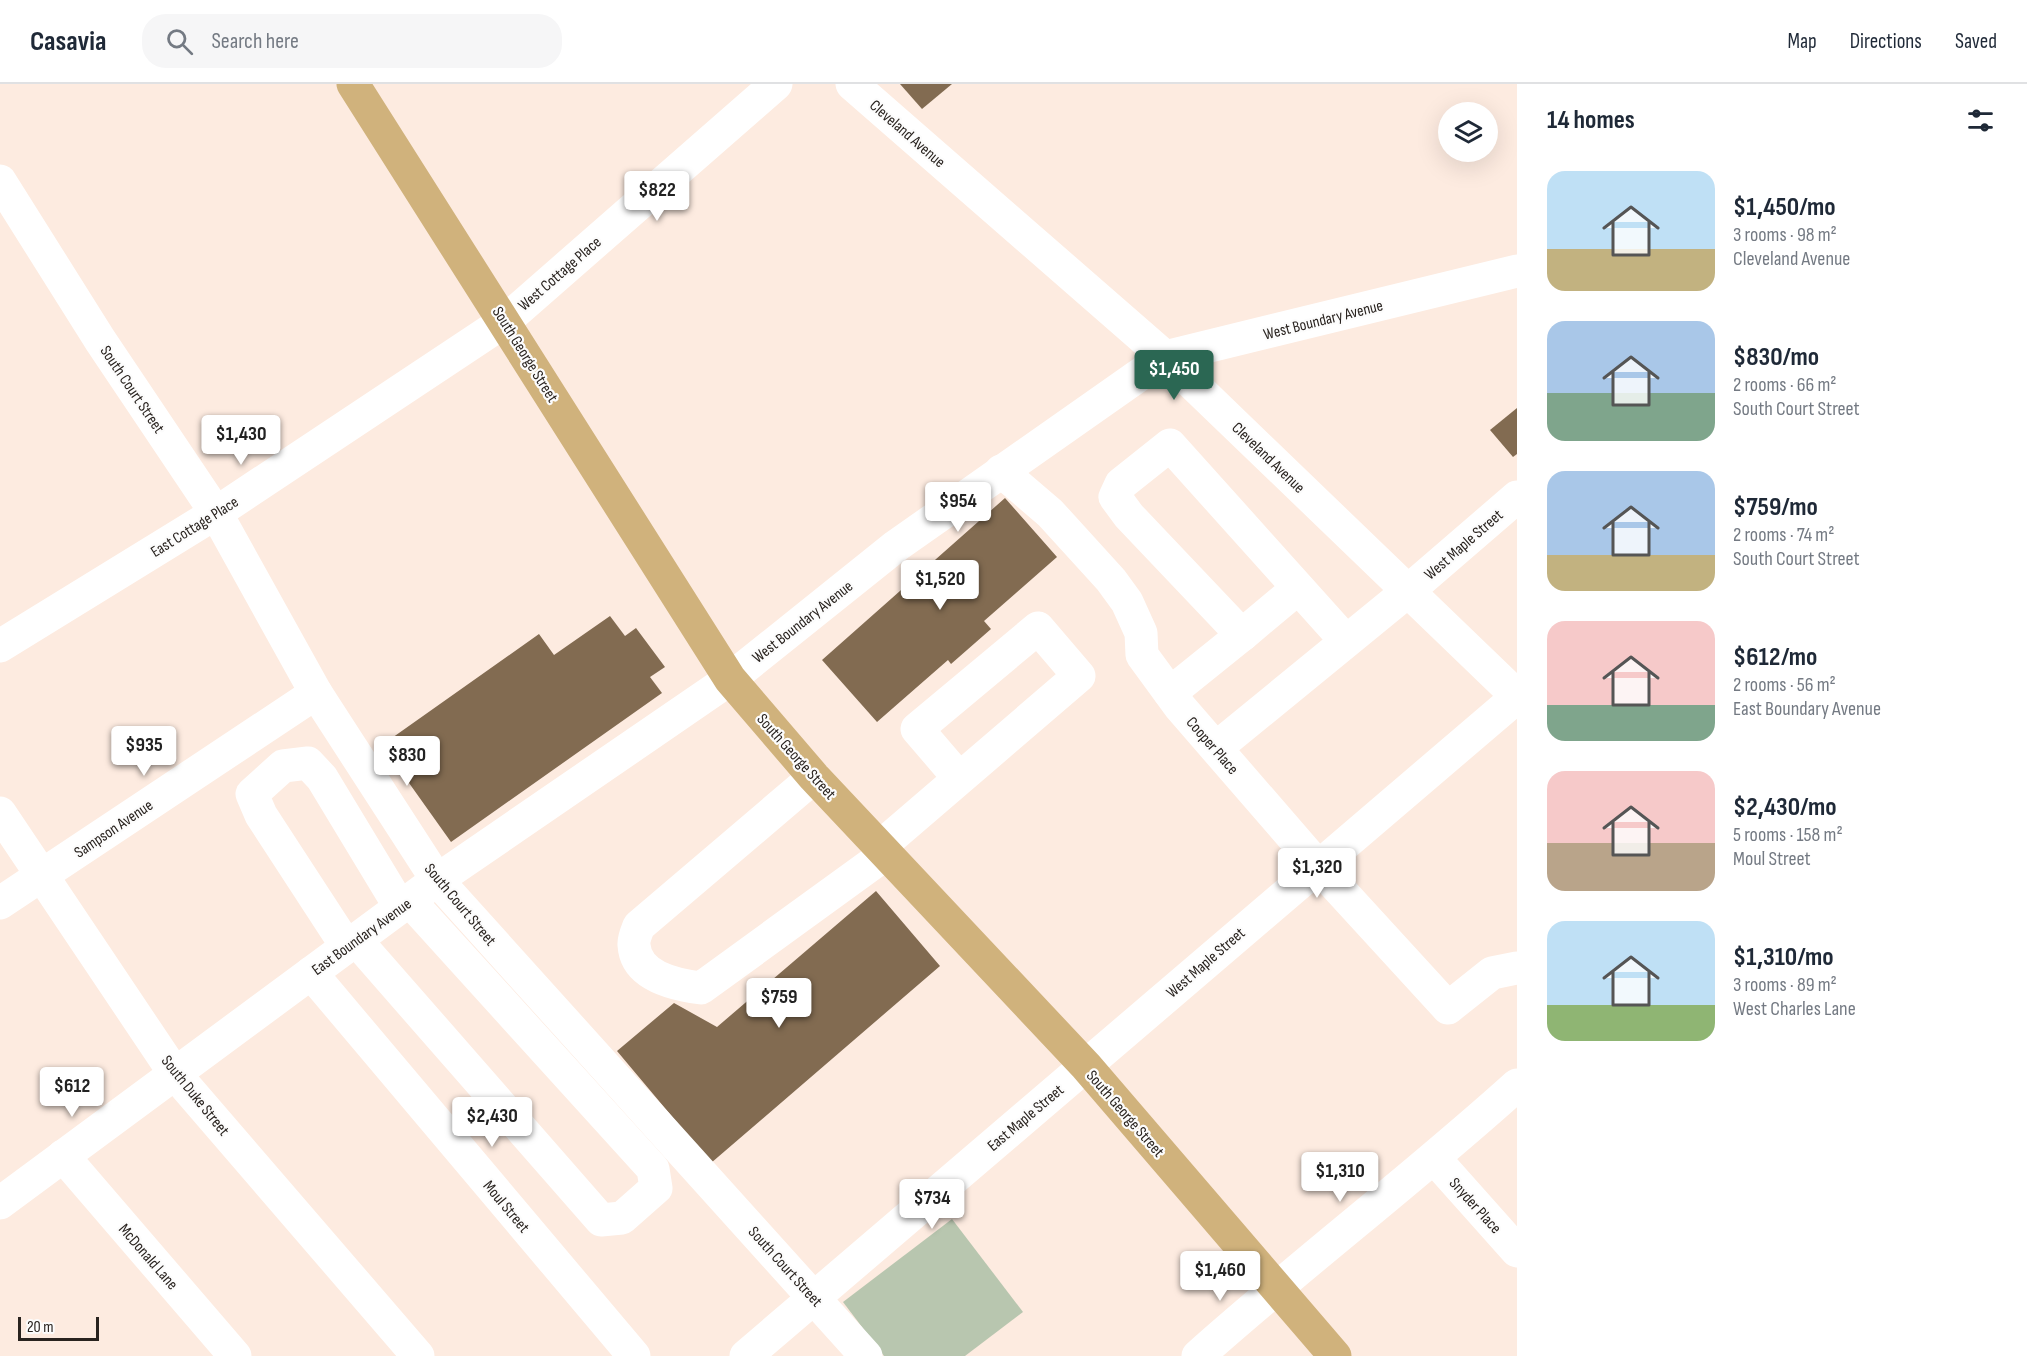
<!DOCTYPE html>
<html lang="en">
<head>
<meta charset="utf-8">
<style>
  :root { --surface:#fff; --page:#f6f6f7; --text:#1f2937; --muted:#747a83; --line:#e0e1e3; --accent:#2b6753 }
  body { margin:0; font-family:"Sofia Sans Condensed",sans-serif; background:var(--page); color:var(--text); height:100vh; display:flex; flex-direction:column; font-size:22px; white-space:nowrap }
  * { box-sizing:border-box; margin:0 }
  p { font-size:20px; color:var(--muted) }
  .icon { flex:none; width:33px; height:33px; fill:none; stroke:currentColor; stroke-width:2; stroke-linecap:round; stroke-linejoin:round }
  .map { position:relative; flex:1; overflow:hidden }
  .side { display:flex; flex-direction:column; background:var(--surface); width:510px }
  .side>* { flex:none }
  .fabs { position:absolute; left:1438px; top:18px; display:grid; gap:12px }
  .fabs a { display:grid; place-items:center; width:60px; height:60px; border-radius:50%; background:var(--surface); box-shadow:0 6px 24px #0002; font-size:30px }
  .scale { position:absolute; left:18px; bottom:15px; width:81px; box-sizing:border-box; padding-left:6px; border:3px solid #29231f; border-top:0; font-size:16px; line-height:21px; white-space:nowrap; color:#29231f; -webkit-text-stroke:4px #fcfcfc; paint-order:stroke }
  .price { position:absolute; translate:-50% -51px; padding:0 14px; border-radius:6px; background:#fff; color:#222; font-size:20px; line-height:39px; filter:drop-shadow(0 2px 3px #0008) }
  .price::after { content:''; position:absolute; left:50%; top:36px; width:18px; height:14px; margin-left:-9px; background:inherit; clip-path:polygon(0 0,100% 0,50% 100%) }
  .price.on { background:var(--accent); color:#fff }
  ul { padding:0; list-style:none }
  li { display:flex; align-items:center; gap:18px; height:150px; padding:0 30px }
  li span { display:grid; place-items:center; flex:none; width:168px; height:120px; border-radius:18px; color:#555 }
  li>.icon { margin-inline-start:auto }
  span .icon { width:72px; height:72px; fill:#fffc; stroke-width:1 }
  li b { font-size:26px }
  h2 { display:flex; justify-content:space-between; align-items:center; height:72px; padding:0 30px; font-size:26px }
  header { display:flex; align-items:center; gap:36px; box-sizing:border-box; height:84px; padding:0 30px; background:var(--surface); border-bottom:2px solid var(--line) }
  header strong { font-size:28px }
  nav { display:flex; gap:33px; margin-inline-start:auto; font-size:21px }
  .search { width:420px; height:54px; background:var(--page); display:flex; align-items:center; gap:15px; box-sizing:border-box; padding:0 21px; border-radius:24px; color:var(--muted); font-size:22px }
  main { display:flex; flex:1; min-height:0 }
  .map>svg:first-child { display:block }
</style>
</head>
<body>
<header>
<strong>Casavia</strong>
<div class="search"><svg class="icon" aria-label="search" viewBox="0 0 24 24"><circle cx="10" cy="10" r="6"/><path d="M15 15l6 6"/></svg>Search here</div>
<nav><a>Map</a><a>Directions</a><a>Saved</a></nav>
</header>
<main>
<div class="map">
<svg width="1517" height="1272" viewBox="0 0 1517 1272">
  <rect width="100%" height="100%" fill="#fdebe0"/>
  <polygon fill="#b8c6af" points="952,1135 1023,1228 965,1272 884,1272 843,1218"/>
  <g fill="#826b51">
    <polygon points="900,0 952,0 922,25"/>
    <polygon points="1517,324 1517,370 1513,373 1490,346"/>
    <polygon points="1005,414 1057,473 984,537 991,545 951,580 948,576 877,638 822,576"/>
    <polygon points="610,532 625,552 636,544 665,583 650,593 662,609 451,758 382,661 539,550 554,571"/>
    <polygon points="876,807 940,882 711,1079 617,967 674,919 717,943"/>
  </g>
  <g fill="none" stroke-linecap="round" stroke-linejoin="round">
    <g stroke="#fff" stroke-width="33">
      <polyline points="852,0 1165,273 1517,612"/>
      <polyline points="0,97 100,256 216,429 316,609 437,796 866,1272"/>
      <polyline points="1001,387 1050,429 1111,496 1127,518 1141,549 1142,571 1180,623 1317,781 1448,924 1492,889 1517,884"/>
      <polyline points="1242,551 1298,504"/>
      <polyline points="0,562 216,429 505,237 776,0"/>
      <polyline points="1170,609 1242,551 1129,432 1115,413 1121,400 1170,361 1346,557"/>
      <polyline points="1216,664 1408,507 1517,413"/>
      <path d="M 814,693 L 639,842 C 637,847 633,856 634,861 C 636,893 677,901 701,904 L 887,769"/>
      <polyline points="0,729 175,990 418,1272"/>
      <polyline points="881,762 1079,592 1038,544 917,645 959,694"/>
      <polyline points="0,819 316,609"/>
      <polyline points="356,856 601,1136 622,1134 656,1104 653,1085 409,816"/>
      <polyline points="347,863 261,731 252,710 283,682 308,679 322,694 400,823"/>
      <polyline points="311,889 634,1272"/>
      <polyline points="63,1072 235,1272"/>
      <polyline points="1435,1075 1517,1167"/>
      <polyline points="0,1119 437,796 730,595 896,462 1165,273 1517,187"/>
      <polyline points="746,1272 1517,613"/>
      <path d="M 1198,1272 C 1302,1179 1413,1095 1517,1001"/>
    </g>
    <polyline stroke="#d0b27c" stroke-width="33" points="353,0 730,595 814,693 1086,982 1335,1272"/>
  </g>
  <g text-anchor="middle" stroke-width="4.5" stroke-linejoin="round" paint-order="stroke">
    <g font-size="16" fill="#29231f" stroke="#fcfcfc">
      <text transform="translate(908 49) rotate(41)" y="6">Cleveland Avenue</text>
      <text transform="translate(559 189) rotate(-41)" y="6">West Cottage Place</text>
      <text transform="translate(1323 235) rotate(-14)" y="6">West Boundary Avenue</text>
      <text transform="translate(526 270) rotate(58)" y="6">South George Street</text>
      <text transform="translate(133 305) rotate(56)" y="6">South Court Street</text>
      <text transform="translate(1269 373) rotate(44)" y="6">Cleveland Avenue</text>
      <text transform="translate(194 442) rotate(-32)" y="6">East Cottage Place</text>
      <text transform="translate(1463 460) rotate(-41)" y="6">West Maple Street</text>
      <text transform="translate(802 537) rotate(-38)" y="6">West Boundary Avenue</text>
      <text transform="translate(1213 661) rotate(49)" y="6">Cooper Place</text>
      <text transform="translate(797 672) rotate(48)" y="6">South George Street</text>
      <text transform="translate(113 744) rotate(-34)" y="6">Sampson Avenue</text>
      <text transform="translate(461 820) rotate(50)" y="6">South Court Street</text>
      <text transform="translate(361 852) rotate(-36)" y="6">East Boundary Avenue</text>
      <text transform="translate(1205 878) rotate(-41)" y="6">West Maple Street</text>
      <text transform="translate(196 1011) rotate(51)" y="6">South Duke Street</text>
      <text transform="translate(1126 1029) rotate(49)" y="6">South George Street</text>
      <text transform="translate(1025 1033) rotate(-40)" y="6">East Maple Street</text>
      <text transform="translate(1476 1121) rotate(48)" y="6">Snyder Place</text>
      <text transform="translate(507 1122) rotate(50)" y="6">Moul Street</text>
      <text transform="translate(149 1172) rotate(49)" y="6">McDonald Lane</text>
      <text transform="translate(786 1182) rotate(48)" y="6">South Court Street</text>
    </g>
  </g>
</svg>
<div class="fabs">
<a><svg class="icon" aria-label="layers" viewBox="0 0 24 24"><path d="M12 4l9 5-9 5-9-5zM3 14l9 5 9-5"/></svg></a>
</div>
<div class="scale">20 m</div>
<b class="price" style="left:657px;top:138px">$822</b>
<b class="price on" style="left:1174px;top:317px">$1,450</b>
<b class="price" style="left:241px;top:382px">$1,430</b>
<b class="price" style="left:958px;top:449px">$954</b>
<b class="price" style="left:940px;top:527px">$1,520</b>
<b class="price" style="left:144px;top:693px">$935</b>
<b class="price" style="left:407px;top:703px">$830</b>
<b class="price" style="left:1317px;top:815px">$1,320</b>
<b class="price" style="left:779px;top:945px">$759</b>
<b class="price" style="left:72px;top:1034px">$612</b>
<b class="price" style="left:492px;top:1064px">$2,430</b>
<b class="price" style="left:1340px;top:1119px">$1,310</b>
<b class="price" style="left:932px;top:1146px">$734</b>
<b class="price" style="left:1220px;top:1218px">$1,460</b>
</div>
<section class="side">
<h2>14 homes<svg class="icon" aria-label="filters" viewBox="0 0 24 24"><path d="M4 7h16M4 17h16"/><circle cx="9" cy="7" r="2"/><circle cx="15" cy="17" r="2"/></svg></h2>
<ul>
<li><span style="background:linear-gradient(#bfe0f5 65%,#c2b280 0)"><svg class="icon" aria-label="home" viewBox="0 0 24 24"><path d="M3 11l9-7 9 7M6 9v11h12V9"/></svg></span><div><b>$1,450/mo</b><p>3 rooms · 98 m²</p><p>Cleveland Avenue</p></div></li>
<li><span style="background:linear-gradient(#a9c7e8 60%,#7fa58c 0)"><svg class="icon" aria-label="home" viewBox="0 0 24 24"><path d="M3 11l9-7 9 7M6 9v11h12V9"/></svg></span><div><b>$830/mo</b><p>2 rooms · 66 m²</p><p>South Court Street</p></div></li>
<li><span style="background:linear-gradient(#a9c7e8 70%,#c2b280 0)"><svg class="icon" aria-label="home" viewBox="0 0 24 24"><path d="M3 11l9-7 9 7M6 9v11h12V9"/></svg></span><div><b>$759/mo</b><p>2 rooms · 74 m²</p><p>South Court Street</p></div></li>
<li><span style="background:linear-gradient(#f6c9c9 70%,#7fa58c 0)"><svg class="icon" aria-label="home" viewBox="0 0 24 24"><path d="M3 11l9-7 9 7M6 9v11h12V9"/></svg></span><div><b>$612/mo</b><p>2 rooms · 56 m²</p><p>East Boundary Avenue</p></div></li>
<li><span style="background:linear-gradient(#f6c9c9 60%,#b9a48a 0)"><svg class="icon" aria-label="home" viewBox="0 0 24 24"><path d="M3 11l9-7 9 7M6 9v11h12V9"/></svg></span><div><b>$2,430/mo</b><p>5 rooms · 158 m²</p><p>Moul Street</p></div></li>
<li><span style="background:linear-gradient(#bfe0f5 70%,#8fb573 0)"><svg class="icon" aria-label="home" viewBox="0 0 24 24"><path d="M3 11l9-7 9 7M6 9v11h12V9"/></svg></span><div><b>$1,310/mo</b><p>3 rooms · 89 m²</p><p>West Charles Lane</p></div></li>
</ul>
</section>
</main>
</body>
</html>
